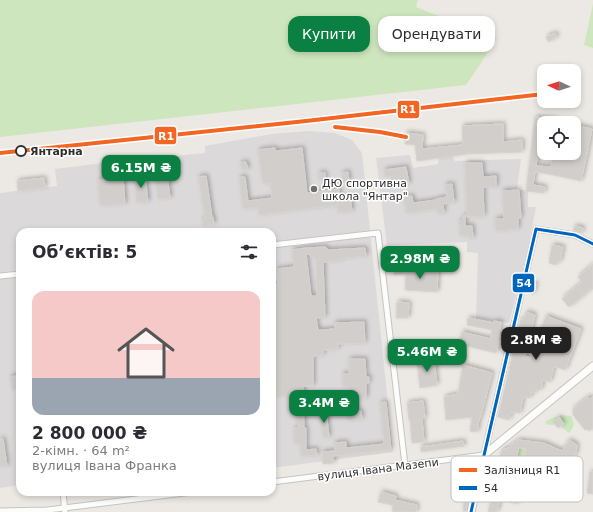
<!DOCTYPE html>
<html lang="uk">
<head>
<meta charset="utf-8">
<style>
  :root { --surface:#fff; --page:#f2f2f3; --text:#2b2b33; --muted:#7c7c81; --accent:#0b8043 }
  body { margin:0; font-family:"DejaVu Sans",sans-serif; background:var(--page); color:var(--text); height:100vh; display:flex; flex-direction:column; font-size:15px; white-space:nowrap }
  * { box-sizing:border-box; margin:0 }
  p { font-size:13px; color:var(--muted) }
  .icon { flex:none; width:22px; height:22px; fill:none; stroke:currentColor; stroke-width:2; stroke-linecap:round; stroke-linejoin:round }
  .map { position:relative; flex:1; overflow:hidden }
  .drawer { position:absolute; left:16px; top:228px; width:260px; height:268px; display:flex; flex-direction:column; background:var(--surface); border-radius:12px; box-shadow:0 2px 6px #0003 }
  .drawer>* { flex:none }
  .top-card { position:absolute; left:288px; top:16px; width:245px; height:36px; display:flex; gap:8px }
  .needle { width:26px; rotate:274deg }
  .tools { position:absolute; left:537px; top:64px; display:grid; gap:8px }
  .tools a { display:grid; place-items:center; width:44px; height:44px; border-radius:8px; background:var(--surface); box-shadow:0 2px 6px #0003; font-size:20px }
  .price { position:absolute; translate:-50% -34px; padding:0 9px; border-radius:8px; background:var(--accent); color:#fff; font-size:13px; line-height:26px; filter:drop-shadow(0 1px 2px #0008) }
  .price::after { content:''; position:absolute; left:50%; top:24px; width:12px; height:9px; margin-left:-6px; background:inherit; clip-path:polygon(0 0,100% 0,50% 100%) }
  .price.active { background:#222; color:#fff }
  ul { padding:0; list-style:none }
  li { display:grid; align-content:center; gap:8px; height:212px; padding:0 16px }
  li span { display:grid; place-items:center; height:124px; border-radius:12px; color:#555 }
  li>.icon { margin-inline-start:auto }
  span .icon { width:72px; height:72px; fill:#fffc; stroke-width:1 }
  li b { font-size:17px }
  h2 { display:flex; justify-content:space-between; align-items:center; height:48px; padding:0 16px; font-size:17px }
  .pill { padding:0 14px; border-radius:12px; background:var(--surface); box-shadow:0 2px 6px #0003; font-size:14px; line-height:36px }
  .pill.active { background:var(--accent); color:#fff }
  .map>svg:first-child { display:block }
</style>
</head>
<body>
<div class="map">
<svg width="593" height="512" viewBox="0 0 593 512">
  <defs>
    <filter id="shadow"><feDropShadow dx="2" dy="-2" stdDeviation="2" flood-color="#0004"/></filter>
  </defs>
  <rect width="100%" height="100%" fill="#ece8e4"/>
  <g fill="#dcd9db">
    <polygon points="308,131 335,133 352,140 362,153 393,452 272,468 272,232 20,232 20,485 0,488 0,193 57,186 55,169 119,161 205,153 205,146 272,134"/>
    <polygon points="410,155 413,168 438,164 439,157 452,156 455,161 521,159 517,189 519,190 528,190 528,207 536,207 527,253 509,323 476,318 478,253 467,252 467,242 387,245 376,158"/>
  </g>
  <g fill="#cee6be">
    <polygon points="0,0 418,0 416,7 497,39 466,85 0,137"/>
    <polygon points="593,4 593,48 584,45"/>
    <path d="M 562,415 L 571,416 L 574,424 L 572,429 L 569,433 C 566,431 564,428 561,427 C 557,424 551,425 548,425 L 545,422 C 550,417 557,418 562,415 Z"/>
    <path d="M 522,449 L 525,450 C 525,460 524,467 514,470 L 518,452 L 519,450 Z"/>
  </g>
  <g fill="#d1cecb" stroke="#d7d4d0" fill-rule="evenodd" filter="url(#shadow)">
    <polygon points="555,33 557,37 548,42 546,37"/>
    <polygon points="535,117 558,120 558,123 542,123 536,166 551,167 554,153 574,153 574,125 592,129 581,181 549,174 535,172 533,185 545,187 544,193 526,191"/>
    <polygon points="503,124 503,142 522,140 522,152 467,154 417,161 415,145 405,144 406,133 423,135 422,149 463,145 462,126"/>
    <polygon points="275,148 276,151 302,148 307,193 339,189 340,198 350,197 352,211 338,213 337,205 259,215 258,207 243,209 239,177 245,177 248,201 272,198 270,183 263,184 258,150"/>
    <polygon points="246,162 248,169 242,170 240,163"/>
    <polygon points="465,163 482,163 483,177 496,176 496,187 483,187 484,216 467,217"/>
    <polygon points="406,167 409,184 391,186 390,176 385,177 384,170"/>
    <polygon points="348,172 349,182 343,182 342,173"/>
    <polygon points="167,173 170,198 158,199 155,174"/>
    <rect x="319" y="173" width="6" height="7"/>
    <polygon points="145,175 148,202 137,203 133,176"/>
    <polygon points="206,176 212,217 213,217 214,224 203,226 202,219 205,218 198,177"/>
    <polygon points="123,177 125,204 100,206 98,180"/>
    <polygon points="44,178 45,188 18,191 17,181"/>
    <polygon points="452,184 454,202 443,204 444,213 438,214 437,209 406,213 404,197 412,196 413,203 436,200 436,199 447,197 445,185"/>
    <polygon points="519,190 521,218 518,218 518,229 496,231 495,219 504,219 502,191"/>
    <polygon points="464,215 465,215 465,226 472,226 473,238 468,238 468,233 463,236 460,235 459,233 461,226 459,224 459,222 461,220 462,220"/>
    <polygon points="575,226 583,228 582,233 573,230"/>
    <polygon points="552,245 563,247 560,262 557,261 556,265 549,263"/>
    <path d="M 325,247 L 329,250 L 365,248 L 366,256 L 346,258 L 337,261 L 323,262 L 325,317 L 316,318 L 318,330 L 329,330 L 329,329 L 335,329 L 334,323 L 364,322 L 365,343 L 338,344 L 338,349 L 323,350 L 323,355 L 313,356 L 313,386 L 303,386 L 304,428 L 306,428 L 306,450 L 316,449 L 317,455 L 301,456 L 300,444 L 294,444 L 294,428 L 298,428 L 297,396 L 272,397 L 272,380 L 275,380 L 272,356 L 272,285 L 278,284 L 276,269 L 294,267 L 292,250 L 306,248 ZM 306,253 L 316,259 L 317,296 L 311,296 Z"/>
    <polygon points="593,264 593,287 569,307 562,299 582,282 578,277"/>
    <polygon points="404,269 438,271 437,292 405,290 406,274 394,275 394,270"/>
    <polygon points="531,283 536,284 533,294 529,293"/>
    <polygon points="397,302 409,303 408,318 396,318"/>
    <polygon points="526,312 535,315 525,356 530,358 546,316 581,329 565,370 554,366 550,382 543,380 541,390 536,389 535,393 532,392 530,398 523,397 520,413 511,412 509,420 498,417 521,319 524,320"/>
    <polygon points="468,318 494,323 494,321 501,322 498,341 499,341 496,353 459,344 462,332 491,339 492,330 467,325"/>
    <polygon points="349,359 365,359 366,377 369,377 369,383 366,383 366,398 350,398 349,387 343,387 342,374 349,374"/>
    <polygon points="434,359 437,385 420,388 417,361"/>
    <polygon points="463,365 492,373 480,419 479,419 477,432 470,431 472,417 446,420 444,397 458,394"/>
    <polygon points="20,375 20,389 12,390 10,377"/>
    <polygon points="593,396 593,428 589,431 587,429 585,430 573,415 573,409 588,397 590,399"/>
    <polygon points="423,401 425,418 422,419 424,442 412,443 410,420 409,420 407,403"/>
    <polygon points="386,402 391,450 333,456 334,463 323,464 322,452 335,451 334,443 346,442 346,448 384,444 380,403"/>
    <polygon points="326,409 329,437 323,438 320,410"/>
    <polygon points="361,411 362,419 348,421 347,413"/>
    <polygon points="559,417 564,424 558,428 553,422"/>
    <polygon points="0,439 3,439 7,466 0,467"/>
    <path d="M 518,440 L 544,443 L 562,451 L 569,440 L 577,445 L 576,453 L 569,465 L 564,481 L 562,492 L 544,488 L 538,488 L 538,490 L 520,486 L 526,449 L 519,447 L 511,481 L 506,480 L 506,482 L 495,480 L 501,452 L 504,449 L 509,448 L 510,446 ZM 547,472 L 556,475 L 554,484 L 543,482 Z"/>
    <polygon points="463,441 464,446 421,452 421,447"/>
    <polygon points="590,472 593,472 593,494 587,493"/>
    <polygon points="505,490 522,493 521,499 518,499 517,504 509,502 511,497 504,496"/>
    <polygon points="381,492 396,496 395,500 417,505 416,512 396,512 392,511 393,505 378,502"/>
    <polygon points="493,492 501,494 497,512 488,512"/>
    <polygon points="464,502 468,502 466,511 463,511"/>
  </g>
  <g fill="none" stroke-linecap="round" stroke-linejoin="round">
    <g stroke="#c5c4c5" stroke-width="7">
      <g id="street">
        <polyline points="272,245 378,233 405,465"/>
        <polyline points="0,276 20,274"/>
        <polyline points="272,482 484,455 536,229 575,235 593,244"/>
        <polyline points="63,492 65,512"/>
        <polyline points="0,511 47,510 64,508 192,492"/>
      </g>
    </g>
    <g stroke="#c5c4c5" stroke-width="9">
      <polyline id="secondary" points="471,512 484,455 593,366"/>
    </g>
    <use href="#street" stroke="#fcfcfb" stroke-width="5"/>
    <use href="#secondary" stroke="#fcfcfb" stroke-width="7"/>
    <g stroke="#fff" stroke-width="6">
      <polyline id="bus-1" points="471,512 536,229 575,235 593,244"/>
    </g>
    <use href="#bus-1" stroke="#0065bd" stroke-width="3"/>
    <g stroke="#fff" stroke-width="7">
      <g id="rail-1">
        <polyline points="335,127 380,132 406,137"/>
        <polyline points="0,153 306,121 544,94"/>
      </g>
    </g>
    <use href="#rail-1" stroke="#f26522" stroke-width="4"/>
  </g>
  <circle fill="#fff" stroke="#2e2e2e" stroke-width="2" cx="21" cy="151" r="5"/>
  <circle fill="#706f6e" stroke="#fff" stroke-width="1.5" cx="314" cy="189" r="4"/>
  <g text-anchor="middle" stroke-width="3" stroke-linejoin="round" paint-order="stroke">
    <g font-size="11" font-weight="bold" fill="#2e2e2e" stroke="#fff" text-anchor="start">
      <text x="30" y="155">Янтарна</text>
    </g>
    <g font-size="11" fill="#2e2e2e" stroke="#fff" text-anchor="start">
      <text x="322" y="187">ДЮ спортивна<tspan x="322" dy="13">школа "Янтар"</tspan></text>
    </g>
    <g font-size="11" fill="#2e2e2e" stroke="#fff">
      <text transform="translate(378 469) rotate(-7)" y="4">вулиця Івана Мазепи</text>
    </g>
  </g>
  <rect x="451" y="456" width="132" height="46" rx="6" fill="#fff" stroke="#c0c0c0" stroke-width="1"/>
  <rect x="459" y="468" width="18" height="4" fill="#f26522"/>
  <rect x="459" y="486" width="18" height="4" fill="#0065bd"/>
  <g font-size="11" fill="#2e2e2e">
    <text x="484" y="474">Залізниця R1</text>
    <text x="484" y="492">54</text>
  </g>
  <g stroke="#fff" stroke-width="1.5">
    <rect x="397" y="100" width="23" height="19" rx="4" fill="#f26522"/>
    <rect x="154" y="126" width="23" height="19" rx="4" fill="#f26522"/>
    <rect x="512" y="273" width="23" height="20" rx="4" fill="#0065bd"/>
  </g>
  <g font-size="11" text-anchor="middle" font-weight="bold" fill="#fff">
    <text x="408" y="113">R1</text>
    <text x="166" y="140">R1</text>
    <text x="524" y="287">54</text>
  </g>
</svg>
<div class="tools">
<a><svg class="needle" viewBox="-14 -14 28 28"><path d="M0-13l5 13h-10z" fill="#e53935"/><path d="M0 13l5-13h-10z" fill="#7c7c81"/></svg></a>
<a><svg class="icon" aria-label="locate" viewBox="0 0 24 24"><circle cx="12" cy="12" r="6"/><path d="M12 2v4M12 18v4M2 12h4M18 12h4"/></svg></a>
</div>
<b class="price" style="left:141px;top:189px">6.15M ₴</b>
<b class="price" style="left:420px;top:280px">2.98M ₴</b>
<b class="price active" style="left:536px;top:361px">2.8M ₴</b>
<b class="price" style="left:427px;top:373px">5.46M ₴</b>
<b class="price" style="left:324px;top:424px">3.4M ₴</b>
<div class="top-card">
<a class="pill active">Купити</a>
<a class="pill">Орендувати</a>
</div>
<section class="drawer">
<h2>Об’єктів: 5<svg class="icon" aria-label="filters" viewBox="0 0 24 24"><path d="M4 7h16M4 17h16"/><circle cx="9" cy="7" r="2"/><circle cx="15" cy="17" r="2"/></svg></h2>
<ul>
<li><span style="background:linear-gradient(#f6c9c9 70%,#9aa5b1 0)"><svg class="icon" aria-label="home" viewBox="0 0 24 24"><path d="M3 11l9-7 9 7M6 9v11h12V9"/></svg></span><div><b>2 800 000 ₴</b><p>2-кімн. · 64 m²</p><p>вулиця Івана Франка</p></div></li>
</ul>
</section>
</div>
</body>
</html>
